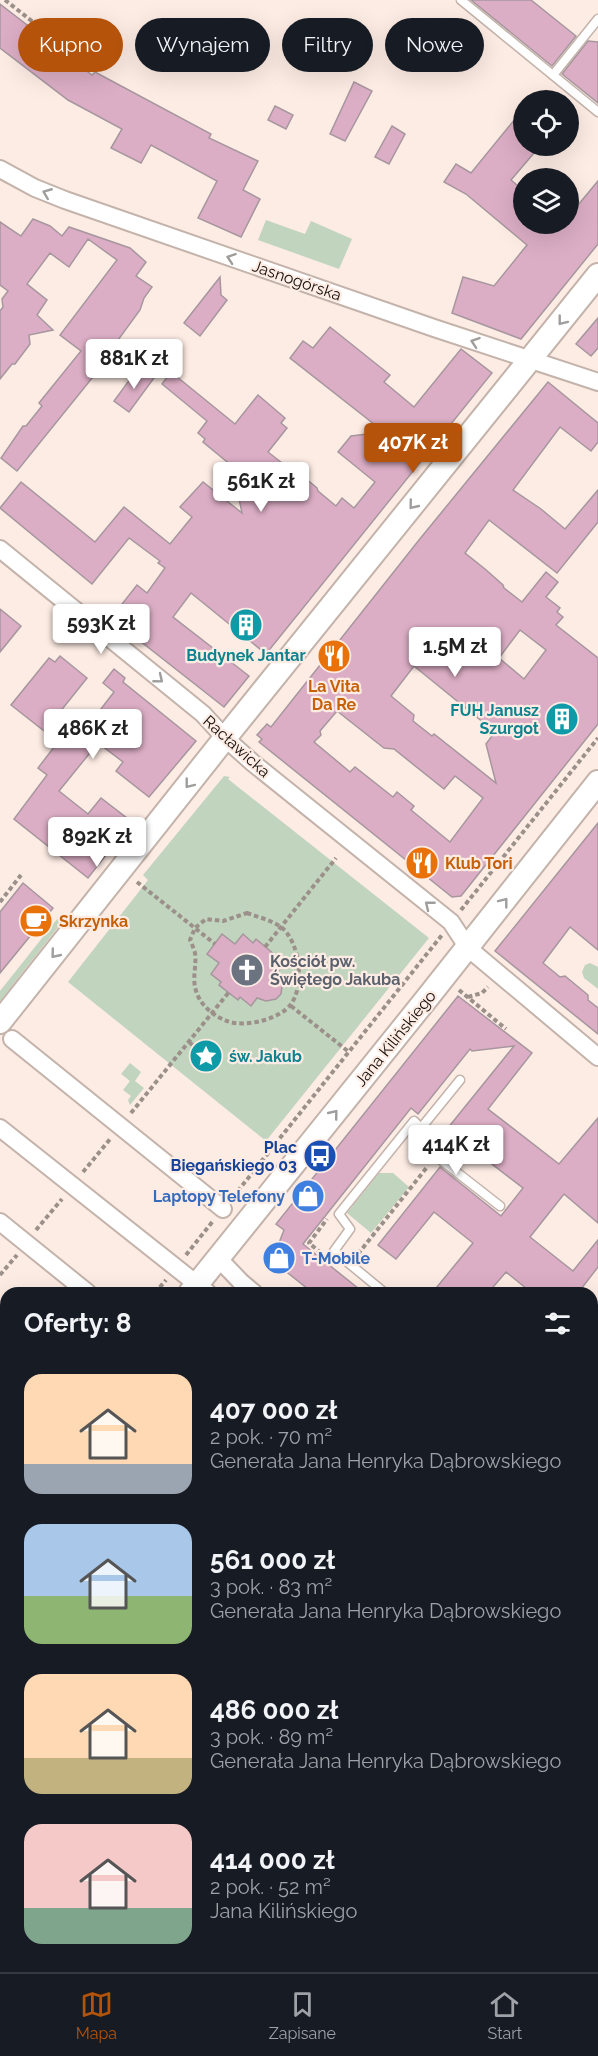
<!DOCTYPE html>
<html lang="pl">
<head>
<meta charset="utf-8">
<style>
  :root { --surface:#171b24; --page:#20242c; --text:#f1f3f6; --muted:#9ea1a6; --line:#363941; --accent:#b45309 }
  body { margin:0; font-family:Raleway,sans-serif; background:var(--page); color:var(--text); height:100vh; display:flex; flex-direction:column; font-size:22px; white-space:nowrap }
  * { box-sizing:border-box; margin:0 }
  p { font-size:20px; color:var(--muted) }
  .icon { flex:none; width:33px; height:33px; fill:none; stroke:currentColor; stroke-width:2; stroke-linecap:round; stroke-linejoin:round }
  .map { position:relative; flex:1; overflow:hidden }
  .sheet { position:absolute; left:0px; top:1287px; width:598px; height:686px; display:flex; flex-direction:column; background:var(--surface); border-radius:18px 18px 0 0; box-shadow:0 6px 24px #0002 }
  .sheet>* { flex:none }
  .guide { position:absolute; left:18px; top:18px; width:562px; height:54px; display:flex; gap:12px }
  .controls { position:absolute; left:513px; top:90px; display:grid; gap:12px }
  .controls a { display:grid; place-items:center; width:66px; height:66px; border-radius:50%; background:var(--surface); box-shadow:0 6px 24px #0002; font-size:30px }
  .price { position:absolute; translate:-50% -51px; padding:0 14px; border-radius:6px; background:#fff; color:#222; font-size:20px; line-height:39px; filter:drop-shadow(0 2px 3px #0008) }
  .price::after { content:''; position:absolute; left:50%; top:36px; width:18px; height:14px; margin-left:-9px; background:inherit; clip-path:polygon(0 0,100% 0,50% 100%) }
  .price.selected { background:var(--accent); color:#fff }
  ul { padding:0; list-style:none }
  li { display:flex; align-items:center; gap:18px; height:150px; padding:0 24px }
  li span { display:grid; place-items:center; flex:none; width:168px; height:120px; border-radius:18px; color:#555 }
  li>.icon { margin-inline-start:auto }
  span .icon { width:72px; height:72px; fill:#fffc; stroke-width:1 }
  li b { font-size:26px }
  h2 { display:flex; justify-content:space-between; align-items:center; height:72px; padding:0 24px; font-size:26px }
  .chip { padding:0 21px; border-radius:27px; background:var(--surface); box-shadow:0 6px 24px #0002; font-size:21px; line-height:54px }
  .chip.selected { background:var(--accent); color:#fff }
  .tab-bar { display:flex; justify-content:space-around; align-items:center; height:84px; border-top:2px solid var(--line); background:var(--surface); font-size:16px; color:var(--muted) }
  .tab-bar a { display:grid; justify-items:center; gap:3px }
  .tab-bar .selected { color:var(--accent) }
  .map>svg:first-child { display:block }
</style>
</head>
<body>
<div class="map">
<svg width="598" height="1972" viewBox="0 0 598 1972">
  <rect width="100%" height="100%" fill="#fdece4"/>
  <g fill="#c1d4bd">
    <polygon points="266,220 305,234 311,221 352,239 339,269 258,240"/>
    <polygon points="224,776 230,777 228,779 429,938 266,1141 68,982 148,880 143,875"/>
    <polygon points="58,918 62,922 0,1001 0,991"/>
    <polygon points="590,963 598,967 598,989 584,978 582,972 585,965"/>
    <polygon points="130,1063 141,1072 135,1081 144,1088 130,1105 128,1100 131,1096 123,1090 130,1081 121,1074"/>
    <polygon points="379,1173 393,1173 409,1187 371,1233 347,1213"/>
    <polygon points="6,1434 6,1470 0,1472 0,1442"/>
    <polygon points="6,1745 6,1919 4,1920 0,1917 0,1752"/>
  </g>
  <g fill="#dcaec5" stroke="#a6969e" stroke-width="1.5" fill-rule="evenodd">
    <polygon points="471,0 531,0 576,36 552,66"/>
    <polygon points="0,4 92,75 95,72 211,134 209,138 258,161 243,190 260,199 241,237 198,218 217,181 151,145 141,163 111,148 122,129 68,100 0,48"/>
    <polygon points="588,41 598,42 598,103 562,74"/>
    <polygon points="354,82 372,91 345,141 330,134"/>
    <polygon points="275,106 293,115 286,129 268,120"/>
    <polygon points="524,108 524,146 540,146 511,180 524,191 524,224 568,224 568,217 598,181 598,244 521,339 452,313 463,277 494,286 527,245 466,194 444,182 456,164 471,173"/>
    <polygon points="392,126 405,134 389,164 375,157"/>
    <polygon points="33,219 50,226 62,236 69,227 130,248 146,262 136,276 152,287 144,298 140,310 99,366 101,367 17,471 1,458 23,426 26,426 42,406 39,403 81,351 60,335 117,260 88,239 69,267 50,253 27,284 47,300 37,315 53,330 29,335 30,344 15,364 12,364 0,379 0,311 3,307 2,299 8,291 0,285 0,222 21,236"/>
    <polygon points="220,277 221,295 227,300 200,336 184,323"/>
    <polygon points="598,318 598,348 591,356 576,344"/>
    <polygon points="330,327 390,375 384,382 414,407 461,349 492,373 266,654 191,593 173,617 249,676 224,707 111,618 137,585 147,593 165,568 158,563 160,561 129,538 92,584 0,508 21,482 95,542 124,507 170,544 192,517 180,507 203,482 242,513 232,466 203,442 205,439 198,433 207,421 162,384 171,372 235,424 258,395 285,418 281,423 287,428 268,452 296,474 299,473 317,488 318,491 336,506 342,498 354,508 375,482 338,452 351,436 384,432 290,358 303,341 313,348"/>
    <polygon points="139,367 154,378 129,412 114,401"/>
    <path d="M 548,382 L 598,423 L 598,442 L 591,451 L 560,427 L 513,490 L 541,509 L 565,529 L 598,490 L 598,522 L 557,573 L 489,520 L 465,553 L 485,569 L 503,585 L 504,588 L 522,602 L 546,572 L 558,582 L 546,597 L 560,608 L 557,612 L 563,617 L 556,625 L 598,658 L 598,724 L 461,896 L 452,897 L 259,742 L 262,739 L 257,735 L 267,724 L 271,727 L 419,540 ZM 520,630 L 546,650 L 524,679 L 499,658 ZM 414,666 L 495,732 L 486,744 L 496,783 L 434,734 L 432,736 L 413,721 L 414,715 L 391,696 ZM 337,711 L 384,748 L 394,749 L 444,789 L 455,776 L 483,798 L 450,842 L 411,810 L 414,806 L 397,792 L 393,797 L 355,767 L 350,772 L 314,742 L 321,735 L 320,731 Z"/>
    <polygon points="0,609 21,626 0,652"/>
    <polygon points="60,656 87,678 59,713 84,731 114,692 103,683 114,669 125,678 123,682 196,741 149,797 116,771 123,762 98,743 59,791 88,814 101,798 132,822 88,878 14,819 47,775 38,768 58,742 11,705 49,658 55,662"/>
    <polygon points="598,823 598,950 570,927 543,963 560,977 565,976 588,995 588,1000 598,1008 598,1034 495,951"/>
    <polygon points="23,883 53,908 0,973 0,912"/>
    <polygon points="222,934 235,944 243,934 253,943 256,939 275,955 272,958 282,966 276,975 282,986 281,994 276,999 266,1001 257,998 251,1006 240,997 238,1000 219,985 221,982 211,974 219,963 207,954"/>
    <polygon points="458,996 532,1053 488,1109 559,1164 598,1118 598,1223 564,1194 530,1237 573,1271 598,1240 598,1267 578,1293 532,1293 506,1272 488,1293 432,1293 473,1243 434,1212 396,1259 378,1245 440,1167 501,1216 523,1188 471,1148 457,1165 437,1148 446,1137 443,1134 514,1046 472,1051 470,1049 418,1114 411,1108 303,1244 364,1293 313,1293 269,1258 277,1248 284,1230 276,1224"/>
  </g>
  <g fill="none" stroke-linecap="round" stroke-linejoin="round">
    <g stroke="#c3b3aa" stroke-width="11">
      <g id="lane">
        <polyline points="461,0 598,112"/>
        <polyline points="553,75 598,19"/>
        <polyline points="421,1128 460,1080"/>
        <polyline points="385,1293 334,1251 350,1229 339,1214 414,1121 421,1128 421,1138 436,1156 500,1206"/>
        <polyline points="0,1325 6,1330"/>
        <polyline points="592,1367 598,1360"/>
        <polyline points="0,1668 6,1660"/>
      </g>
    </g>
    <g stroke="#c3b3aa" stroke-width="20">
      <g id="street">
        <polyline points="0,169 35,188 65,200 434,328 598,382"/>
        <polyline points="0,549 203,714 225,738 253,763 451,922 468,948 598,1057"/>
        <polyline points="12,1039 223,1209"/>
        <polyline points="0,1128 208,1293"/>
        <polyline points="0,1222 88,1293"/>
        <polyline points="218,1258 241,1282 254,1293"/>
        <polyline points="592,1568 598,1572"/>
        <polyline points="592,1604 598,1609"/>
        <polyline points="592,1642 598,1646"/>
        <polyline points="0,1944 6,1940"/>
      </g>
    </g>
    <g stroke="#c3b3aa" stroke-width="26">
      <g id="secondary">
        <polyline points="0,1022 225,738 598,275"/>
        <polyline points="190,1293 428,997 598,782"/>
        <polyline points="0,1529 6,1522"/>
      </g>
    </g>
    <g stroke="#9c908a" stroke-width="4" stroke-dasharray="4.5 3" stroke-linecap="butt">
      <polyline points="5,0 75,55"/>
      <polyline points="137,882 215,944"/>
      <polyline points="0,902 21,875"/>
      <polyline points="461,910 598,738"/>
      <path d="M 247,913 C 258,917 271,920 281,927 C 300,942 305,985 291,1004 C 281,1019 244,1028 227,1021 C 216,1017 205,1009 199,998 C 190,981 197,970 195,953 C 194,949 192,944 190,940 L 195,928 L 206,919 L 223,921 Z"/>
      <polyline points="265,947 336,858"/>
      <polyline points="459,990 506,1029"/>
      <polyline points="468,997 482,993 488,987"/>
      <polyline points="291,1006 349,1052"/>
      <polyline points="189,1042 202,1053"/>
      <polyline points="131,1113 229,992"/>
      <polyline points="83,1172 111,1138"/>
      <polyline points="233,1197 442,935"/>
      <polyline points="36,1230 62,1199"/>
      <polyline points="321,1253 309,1243 327,1219"/>
      <polyline points="358,1254 428,1166"/>
      <polyline points="186,1255 213,1221"/>
      <polyline points="0,1275 17,1255"/>
      <polyline points="155,1293 166,1280"/>
      <polyline points="0,1354 6,1359"/>
      <polyline points="0,1480 6,1479"/>
      <polyline points="0,1786 6,1791"/>
      <polyline points="0,1853 6,1854"/>
      <polyline points="0,1894 6,1899"/>
      <polyline points="133,1972 138,1966"/>
    </g>
    <use href="#lane" stroke="#fff" stroke-width="8"/>
    <use href="#street" stroke="#fff" stroke-width="16"/>
    <use href="#secondary" stroke="#fff" stroke-width="22"/>
  </g>
  <defs><path id="oneway-chevron" d="M-2-3.5L2.5 0L-2 3.5" fill="none" stroke-width="1.6" stroke-linecap="round" stroke-linejoin="round" transform="scale(1.5)"/></defs>
  <g stroke="#a09e9d">
    <use href="#oneway-chevron" transform="translate(47 193) rotate(-158)"/>
    <use href="#oneway-chevron" transform="translate(231 258) rotate(-161)"/>
    <use href="#oneway-chevron" transform="translate(562 321) rotate(128)"/>
    <use href="#oneway-chevron" transform="translate(475 342) rotate(-161)"/>
    <use href="#oneway-chevron" transform="translate(413 505) rotate(129)"/>
    <use href="#oneway-chevron" transform="translate(159 679) rotate(39)"/>
    <use href="#oneway-chevron" transform="translate(189 784) rotate(128)"/>
    <use href="#oneway-chevron" transform="translate(504 902) rotate(-52)"/>
    <use href="#oneway-chevron" transform="translate(429 905) rotate(-141)"/>
    <use href="#oneway-chevron" transform="translate(55 954) rotate(129)"/>
    <use href="#oneway-chevron" transform="translate(334 1114) rotate(-51)"/>
  </g>
  <defs>
    <g id="building-disc" transform="scale(1.725)"><circle r="9.5" fill="#0f9aa8" stroke="#fdece4"/><path d="M-4-6H4V6H1V3H-1V6H-4ZM-2.5-4.3h1.7v1.8h-1.7ZM.8-4.3h1.7v1.8H.8ZM-2.5-1h1.7V.8h-1.7ZM.8-1h1.7V.8H.8Z" fill="#fff"/></g>
    <g id="restaurant-disc" transform="scale(1.725)"><circle r="9.5" fill="#e8710a" stroke="#fdece4"/><path d="M-5-6h1v4h1v-4h1v4h1v-4h1v5L-1.5 .5V6h-2V.5L-5-1ZM5-6V6H3V1.5H1.5Q1.5-4 5-6Z" fill="#fff"/></g>
    <g id="cafe-disc" transform="scale(1.725)"><circle r="9.5" fill="#e8710a" stroke="#fdece4"/><path d="M-5.5-4.5H6V0H3Q3 3.5 0 3.5H-2.5Q-5.5 3.5-5.5 0ZM3-3.2v2h1.7v-2ZM-6 4.5H4V6H-6Z" fill="#fff"/></g>
    <g id="church-disc" transform="scale(1.725)"><circle r="9.5" fill="#6b7280" stroke="#fdece4"/><path d="M-1.2-6h2.4v3.5h3.3v2.4h-3.3V6h-2.4V-.1h-3.3v-2.4h3.3Z" fill="#fff"/></g>
    <g id="sight-disc" transform="scale(1.725)"><circle r="9.5" fill="#0f9aa8" stroke="#fdece4"/><path d="M0-6L1.8-2.2L6-1.7L2.9 1.2L3.7 5.4L0 3.3L-3.7 5.4L-2.9 1.2L-6-1.7L-1.8-2.2Z" fill="#fff"/></g>
    <g id="bus-disc" transform="scale(1.725)"><circle r="9.5" fill="#1a4fb4" stroke="#fdece4"/><path d="M-5-6H5V4H4V6H2V4H-2V6H-4V4H-5ZM-3.5-4V0h7V-4ZM-3.5 1.2v1.5H-2V1.2ZM2 1.2v1.5H3.5V1.2Z" fill="#fff"/></g>
    <g id="shop-disc" transform="scale(1.725)"><circle r="9.5" fill="#3f7fe0" stroke="#fdece4"/><path d="M-5-2.5h2.3a2.7 3.5 0 0 1 5.4 0H5L5.5 6h-11ZM-1.5-2.5h3a1.5 2.3 0 0 0-3 0Z" fill="#fff"/></g>
  </defs>
  <g fill-rule="evenodd">
    <use href="#building-disc" x="246" y="625"/>
    <use href="#restaurant-disc" x="334" y="656"/>
    <use href="#building-disc" x="562" y="719"/>
    <use href="#restaurant-disc" x="422" y="863"/>
    <use href="#cafe-disc" x="36" y="921"/>
    <use href="#church-disc" x="247" y="970"/>
    <use href="#sight-disc" x="206" y="1056"/>
    <use href="#bus-disc" x="320" y="1156"/>
    <use href="#shop-disc" x="308" y="1196"/>
    <use href="#shop-disc" x="279" y="1258"/>
  </g>
  <g text-anchor="middle" stroke-width="4.5" stroke-linejoin="round" paint-order="stroke">
    <g font-size="16" fill="#120d0a" stroke="#fdece4">
      <text transform="translate(297 280) rotate(19)" y="6">Jasnogórska</text>
      <text transform="translate(237 746) rotate(42)" y="6">Racławicka</text>
      <text transform="translate(395 1038) rotate(-51)" y="6">Jana Kilińskiego</text>
    </g>
    <g font-size="16" font-weight="bold" fill="#0d838f" stroke="#fdece4">
      <text x="246" y="661">Budynek Jantar</text>
      <text x="539" y="716" text-anchor="end">FUH Janusz<tspan x="539" dy="18">Szurgot</tspan></text>
      <text x="229" y="1062" text-anchor="start">św. Jakub</text>
    </g>
    <g font-size="16" font-weight="bold" fill="#c56008" stroke="#fdece4" text-anchor="start">
      <text x="334" y="692" text-anchor="middle">La Vita<tspan x="334" dy="18">Da Re</tspan></text>
      <text x="445" y="869">Klub Tori</text>
      <text x="59" y="927">Skrzynka</text>
    </g>
    <g font-size="16" font-weight="bold" fill="#5b616d" stroke="#fdece4" text-anchor="start">
      <text x="270" y="967">Kościół pw.<tspan x="270" dy="18">Świętego Jakuba</tspan></text>
    </g>
    <g font-size="16" font-weight="bold" fill="#164399" stroke="#fdece4" text-anchor="end">
      <text x="297" y="1153">Plac<tspan x="297" dy="18">Biegańskiego 03</tspan></text>
    </g>
    <g font-size="16" font-weight="bold" fill="#366cbe" stroke="#fdece4" text-anchor="end">
      <text x="285" y="1202">Laptopy Telefony</text>
      <text x="302" y="1264" text-anchor="start">T-Mobile</text>
    </g>
  </g>
</svg>
<div class="controls">
<a><svg class="icon" aria-label="locate" viewBox="0 0 24 24"><circle cx="12" cy="12" r="6"/><path d="M12 2v4M12 18v4M2 12h4M18 12h4"/></svg></a>
<a><svg class="icon" aria-label="layers" viewBox="0 0 24 24"><path d="M12 4l9 5-9 5-9-5zM3 14l9 5 9-5"/></svg></a>
</div>
<b class="price" style="left:134px;top:390px">881K zł</b>
<b class="price selected" style="left:413px;top:474px">407K zł</b>
<b class="price" style="left:261px;top:513px">561K zł</b>
<b class="price" style="left:101px;top:655px">593K zł</b>
<b class="price" style="left:455px;top:678px">1.5M zł</b>
<b class="price" style="left:93px;top:760px">486K zł</b>
<b class="price" style="left:97px;top:868px">892K zł</b>
<b class="price" style="left:456px;top:1176px">414K zł</b>
<div class="guide">
<a class="chip selected">Kupno</a>
<a class="chip">Wynajem</a>
<a class="chip">Filtry</a>
<a class="chip">Nowe</a>
</div>
<section class="sheet">
<h2>Oferty: 8<svg class="icon" aria-label="filters" viewBox="0 0 24 24"><path d="M4 7h16M4 17h16"/><circle cx="9" cy="7" r="2"/><circle cx="15" cy="17" r="2"/></svg></h2>
<ul>
<li><span style="background:linear-gradient(#ffd9b3 75%,#9aa5b1 0)"><svg class="icon" aria-label="home" viewBox="0 0 24 24"><path d="M3 11l9-7 9 7M6 9v11h12V9"/></svg></span><div><b>407 000 zł</b><p>2 pok. · 70 m²</p><p>Generała Jana Henryka Dąbrowskiego</p></div></li>
<li><span style="background:linear-gradient(#a9c7e8 60%,#8fb573 0)"><svg class="icon" aria-label="home" viewBox="0 0 24 24"><path d="M3 11l9-7 9 7M6 9v11h12V9"/></svg></span><div><b>561 000 zł</b><p>3 pok. · 83 m²</p><p>Generała Jana Henryka Dąbrowskiego</p></div></li>
<li><span style="background:linear-gradient(#ffd9b3 70%,#c2b280 0)"><svg class="icon" aria-label="home" viewBox="0 0 24 24"><path d="M3 11l9-7 9 7M6 9v11h12V9"/></svg></span><div><b>486 000 zł</b><p>3 pok. · 89 m²</p><p>Generała Jana Henryka Dąbrowskiego</p></div></li>
<li><span style="background:linear-gradient(#f6c9c9 70%,#7fa58c 0)"><svg class="icon" aria-label="home" viewBox="0 0 24 24"><path d="M3 11l9-7 9 7M6 9v11h12V9"/></svg></span><div><b>414 000 zł</b><p>2 pok. · 52 m²</p><p>Jana Kilińskiego</p></div></li>
</ul>
</section>
</div>
<nav class="tab-bar">
<a class="selected"><svg class="icon" aria-label="map" viewBox="0 0 24 24"><path d="M3 6l6-2 6 2 6-2v14l-6 2-6-2-6 2zM9 4v14M15 6v14"/></svg>Mapa</a>
<a><svg class="icon" aria-label="saved" viewBox="0 0 24 24"><path d="M7 4h10v16l-5-4-5 4z"/></svg>Zapisane</a>
<a><svg class="icon" aria-label="home" viewBox="0 0 24 24"><path d="M3 11l9-7 9 7M6 9v11h12V9"/></svg>Start</a>
</nav>
</body>
</html>
